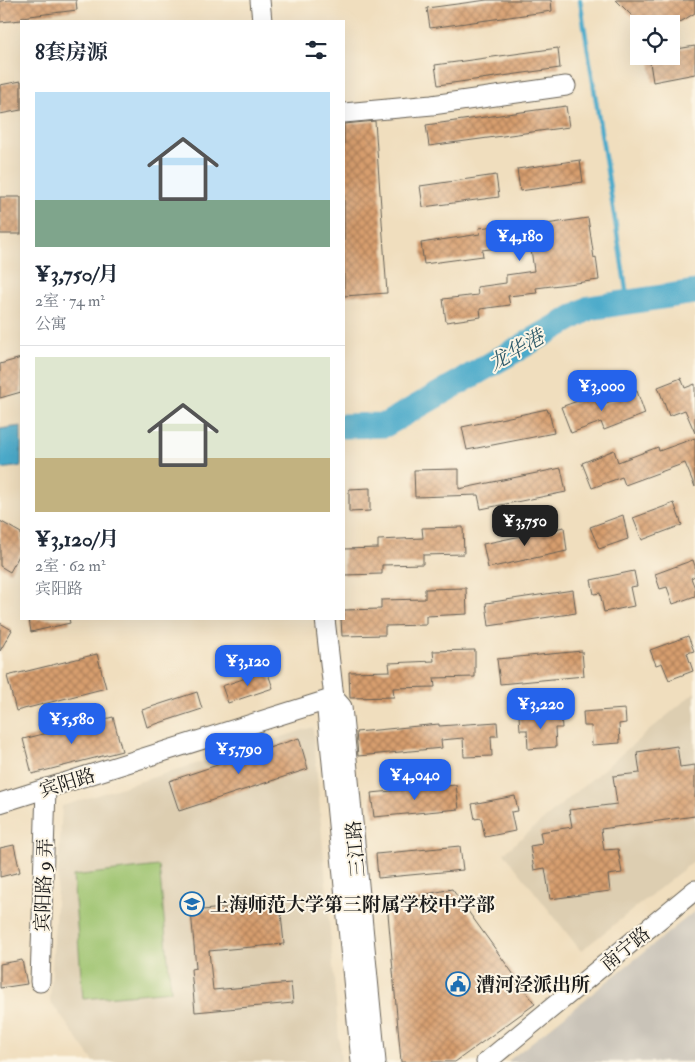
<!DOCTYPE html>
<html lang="zh">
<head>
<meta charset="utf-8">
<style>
  :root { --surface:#fff; --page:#f2f2f3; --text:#1f2937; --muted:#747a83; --line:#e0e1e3; --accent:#2563eb }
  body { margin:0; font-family:"IM FELL Double Pica","Noto Serif SC",serif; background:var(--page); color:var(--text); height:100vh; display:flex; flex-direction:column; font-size:19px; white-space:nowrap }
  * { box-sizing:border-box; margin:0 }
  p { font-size:16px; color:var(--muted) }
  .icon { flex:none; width:28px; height:28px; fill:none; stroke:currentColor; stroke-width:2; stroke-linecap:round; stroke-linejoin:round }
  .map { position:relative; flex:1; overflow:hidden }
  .sheet { position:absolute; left:20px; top:20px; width:325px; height:600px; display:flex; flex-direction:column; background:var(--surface); border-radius:0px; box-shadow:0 5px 20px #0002 }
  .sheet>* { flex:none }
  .buttons { position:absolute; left:630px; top:15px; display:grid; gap:10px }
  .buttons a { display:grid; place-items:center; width:50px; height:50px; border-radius:0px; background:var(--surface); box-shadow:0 5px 20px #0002; font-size:25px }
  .price { position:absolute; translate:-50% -42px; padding:0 11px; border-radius:10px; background:var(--accent); color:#fff; font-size:16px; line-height:32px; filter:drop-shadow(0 1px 2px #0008) }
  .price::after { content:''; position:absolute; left:50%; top:30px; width:15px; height:11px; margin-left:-8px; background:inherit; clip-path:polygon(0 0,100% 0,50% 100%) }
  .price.active { background:#222; color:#fff }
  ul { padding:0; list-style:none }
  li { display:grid; align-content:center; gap:10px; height:265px; padding:0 15px }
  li+li { border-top:1px solid var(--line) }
  li span { display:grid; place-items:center; height:155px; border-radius:0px; color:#555 }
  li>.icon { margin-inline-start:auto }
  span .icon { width:90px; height:90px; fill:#fffc; stroke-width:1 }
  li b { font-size:21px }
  h2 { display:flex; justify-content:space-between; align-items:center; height:60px; padding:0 15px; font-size:21px }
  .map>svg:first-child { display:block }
</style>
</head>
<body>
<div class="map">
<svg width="695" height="1062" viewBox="0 0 695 1062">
  <defs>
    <pattern id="building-cross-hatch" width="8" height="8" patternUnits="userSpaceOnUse" patternTransform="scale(1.25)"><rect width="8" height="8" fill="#d79e6e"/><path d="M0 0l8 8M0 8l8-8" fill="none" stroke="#ae805a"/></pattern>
  </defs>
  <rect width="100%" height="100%" fill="#fcf5e5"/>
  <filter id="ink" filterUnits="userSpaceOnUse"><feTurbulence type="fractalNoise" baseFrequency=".02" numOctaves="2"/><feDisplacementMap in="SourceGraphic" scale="10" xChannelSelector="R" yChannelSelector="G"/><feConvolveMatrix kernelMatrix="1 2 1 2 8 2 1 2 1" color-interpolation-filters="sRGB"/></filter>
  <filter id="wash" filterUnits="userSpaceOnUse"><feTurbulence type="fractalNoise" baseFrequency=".0096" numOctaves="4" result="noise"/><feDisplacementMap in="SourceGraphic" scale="20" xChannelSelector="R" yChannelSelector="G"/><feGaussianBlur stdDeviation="1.12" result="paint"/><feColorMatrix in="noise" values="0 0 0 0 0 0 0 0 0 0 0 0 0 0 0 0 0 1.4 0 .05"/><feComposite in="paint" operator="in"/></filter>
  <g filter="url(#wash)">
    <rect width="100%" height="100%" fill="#f0debe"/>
    <g fill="#ddceb1">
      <polygon points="695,692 695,860 581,951 504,853"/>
      <polygon points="313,727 341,1062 94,1062 50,1001 62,806"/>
    </g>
    <polygon fill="#c9c3b8" points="695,911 695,1062 507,1062"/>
    <polygon fill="#9dc36e" stroke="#5c7045" points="159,866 171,991 83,999 73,876"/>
    <polygon fill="#4baaca" stroke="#346373" points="21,426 21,466 0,469 0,429"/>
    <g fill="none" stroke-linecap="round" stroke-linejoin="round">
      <polyline stroke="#4baaca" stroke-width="4.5" points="580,0 628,302"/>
      <polyline stroke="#4baaca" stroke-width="25" points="344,426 385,425 589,308 695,292"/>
    </g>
    <g id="blocks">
      <g fill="url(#building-cross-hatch)">
        <polygon points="9,0 76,0 77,10 22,17 22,20 0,22 0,1"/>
        <polygon points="487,0 551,0 552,11 430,28 427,8"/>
        <polygon points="616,0 695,0 695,13 682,21 674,24 648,24 633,17"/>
        <polygon points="695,46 695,74 653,82 649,56 671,56 671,50"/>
        <polygon points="558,48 560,68 438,85 435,65"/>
        <polygon points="21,81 21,110 0,114 0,85"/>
        <polygon points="566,106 569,127 429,146 426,125"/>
        <polygon points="375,121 387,293 344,296 344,124"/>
        <polygon points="580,160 583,182 520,191 517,169"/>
        <polygon points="496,175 499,197 423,207 420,186"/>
        <rect x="0" y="197" width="21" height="37"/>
        <polygon points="588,218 594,258 596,257 599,280 536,288 537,293 508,296 510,305 480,309 481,317 446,322 443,299 478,295 477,287 506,283 506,275 534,271 531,249 528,249 528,244 482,250 483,256 424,264 421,243 480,234 479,228 511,224 511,229"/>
        <polygon points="21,358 21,392 0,398 0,364"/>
        <polygon points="681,378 685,388 695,384 695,433 685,410 669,416 658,387"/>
        <polygon points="637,391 645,414 604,430 601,422 571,433 561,407 594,395 598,406"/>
        <polygon points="547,409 548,412 549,412 554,433 467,450 462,427"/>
        <polygon points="695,438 695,487 685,463 625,485 622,477 592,488 582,463 614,450 618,462 658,447 659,451"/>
        <polygon points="561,468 566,492 481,509 478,495 415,497 414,470 459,469 459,489"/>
        <polygon points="370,488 370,511 349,512 349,489"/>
        <polygon points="674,503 682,525 642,540 633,518"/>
        <polygon points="623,515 628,539 599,549 590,527"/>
        <polygon points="0,521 21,533 21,552 10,572 0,566"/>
        <polygon points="463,527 464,554 423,555 423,564 382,565 382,574 344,575 344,549 378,548 378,540 423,538 422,528"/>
        <polygon points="564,527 567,551 488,568 483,544"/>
        <polygon points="693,560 695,566 695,576 691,578 695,588 695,596 673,604 667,587 660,589 655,574"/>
        <polygon points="634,571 637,586 630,587 634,606 604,612 600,593 594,594 591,580"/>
        <polygon points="466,588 467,614 426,616 426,625 385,626 385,635 342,636 341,619 344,619 344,610 381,609 381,600 425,599 425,589"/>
        <polygon points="573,590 576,613 489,626 486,603"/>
        <polygon points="29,619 69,619 70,623 31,632"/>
        <polygon points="0,623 12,630 0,651"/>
        <polygon points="688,636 694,651 687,653 693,671 669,680 662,663 656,665 650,650"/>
        <polygon points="475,650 475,677 434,678 435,687 393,688 394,697 350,698 349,672 390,671 389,663 434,661 433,651"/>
        <polygon points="582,651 584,676 500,684 497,659"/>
        <polygon points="97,654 106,688 16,711 7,676"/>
        <polygon points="267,671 273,688 228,703 222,686"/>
        <polygon points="197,692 202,709 147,727 142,710"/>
        <polygon points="625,709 626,723 619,724 620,743 592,745 591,726 584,726 583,712"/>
        <polygon points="561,714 562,728 555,728 556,747 528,749 527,730 520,730 519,716"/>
        <polygon points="113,717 122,751 32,774 23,739"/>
        <polygon points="497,722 498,736 491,736 492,756 464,757 463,738 441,740 442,748 358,756 356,732 439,724 439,726"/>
        <polygon points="299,738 308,769 179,811 169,781"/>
        <polygon points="677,746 680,767 695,765 695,816 601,829 604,850 618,849 622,873 608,875 610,891 550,899 545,868 534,870 530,846 542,844 540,832 572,827 569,810 617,804 613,776 640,773 637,752"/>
        <polygon points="456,785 459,809 374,817 371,793"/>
        <polygon points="515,796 518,811 511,812 515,831 485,837 481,818 475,819 472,804"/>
        <polygon points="14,845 20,872 0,877 0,848"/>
        <polygon points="460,846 463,870 378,878 376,854"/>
        <polygon points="452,889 535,1004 455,1062 401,1062 387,902"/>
        <polygon points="280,903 284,944 209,951 213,990 291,983 293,1003 195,1012 191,969 196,968 191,911"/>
        <polygon points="22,960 27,984 0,988 0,964"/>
      </g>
    </g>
  </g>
  <g filter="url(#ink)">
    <use href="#blocks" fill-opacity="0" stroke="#666055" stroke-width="1"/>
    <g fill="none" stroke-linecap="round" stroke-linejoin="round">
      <g stroke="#666055" stroke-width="21">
        <g id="minor">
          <polyline points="260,0 262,21"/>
          <polyline points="344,113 432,105 566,86"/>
          <polyline points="325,619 334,698 327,711 361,1062"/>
          <polyline points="334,698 342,707 376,1062"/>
          <polyline points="0,803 334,698"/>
          <polyline points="40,982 46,788"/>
          <polyline points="486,1062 695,890"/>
        </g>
      </g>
      <use href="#minor" stroke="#fff" stroke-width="19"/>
    </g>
  </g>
  <defs>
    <g id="school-ring" transform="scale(1.25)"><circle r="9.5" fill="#fcf5e5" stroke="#1f6fb2" stroke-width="1.5"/><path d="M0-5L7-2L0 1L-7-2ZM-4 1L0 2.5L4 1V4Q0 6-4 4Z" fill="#1f6fb2"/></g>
    <g id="civic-ring" transform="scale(1.25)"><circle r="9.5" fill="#fcf5e5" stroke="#1f6fb2" stroke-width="1.5"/><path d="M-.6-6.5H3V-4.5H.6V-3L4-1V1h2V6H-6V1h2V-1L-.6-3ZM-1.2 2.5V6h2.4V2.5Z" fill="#1f6fb2"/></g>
  </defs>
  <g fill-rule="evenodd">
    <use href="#school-ring" x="192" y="904"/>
    <use href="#civic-ring" x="458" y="984"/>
  </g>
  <g text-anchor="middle" stroke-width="4" stroke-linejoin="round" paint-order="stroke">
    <g font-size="19" fill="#1c1c1c" stroke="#fcf5e5">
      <text transform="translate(67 782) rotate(-17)" y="7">宾阳路</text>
      <text transform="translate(355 849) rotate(-95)" y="7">三江路</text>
      <text transform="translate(43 885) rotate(-88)" y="7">宾阳路 9 弄</text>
      <text transform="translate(625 948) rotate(-39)" y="7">南宁路</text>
    </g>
    <g font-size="19" font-weight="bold" fill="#1c1c1c" stroke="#fcf5e5" text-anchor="start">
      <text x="210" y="911">上海师范大学第三附属学校中学部</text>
      <text x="476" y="991">漕河泾派出所</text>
    </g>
    <g font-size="20" font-style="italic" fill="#315c6a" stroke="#fcf5e5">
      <text transform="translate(516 350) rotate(-30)" y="7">龙华港</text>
    </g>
  </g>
</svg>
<div class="buttons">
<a><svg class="icon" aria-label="locate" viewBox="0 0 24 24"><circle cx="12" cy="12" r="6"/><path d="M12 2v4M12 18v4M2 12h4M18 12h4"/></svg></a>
</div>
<b class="price" style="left:520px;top:262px">¥4,180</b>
<b class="price" style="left:602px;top:412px">¥3,000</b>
<b class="price active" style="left:525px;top:547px">¥3,750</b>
<b class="price" style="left:248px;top:687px">¥3,120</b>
<b class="price" style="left:541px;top:730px">¥3,220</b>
<b class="price" style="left:72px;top:745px">¥5,580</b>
<b class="price" style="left:239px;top:775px">¥5,790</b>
<b class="price" style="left:415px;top:801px">¥4,040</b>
<section class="sheet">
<h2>8套房源<svg class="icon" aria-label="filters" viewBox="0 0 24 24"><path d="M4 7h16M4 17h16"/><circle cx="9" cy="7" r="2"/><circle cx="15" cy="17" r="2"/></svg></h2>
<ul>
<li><span style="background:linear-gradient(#bfe0f5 70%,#7fa58c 0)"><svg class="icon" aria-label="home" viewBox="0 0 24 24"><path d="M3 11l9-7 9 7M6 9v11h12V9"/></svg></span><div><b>¥3,750/月</b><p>2室 · 74 m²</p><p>公寓</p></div></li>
<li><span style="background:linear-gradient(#dfe7d0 65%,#c2b280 0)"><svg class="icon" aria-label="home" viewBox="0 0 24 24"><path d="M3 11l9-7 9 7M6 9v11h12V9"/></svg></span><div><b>¥3,120/月</b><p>2室 · 62 m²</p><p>宾阳路</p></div></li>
</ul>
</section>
</div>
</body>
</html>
